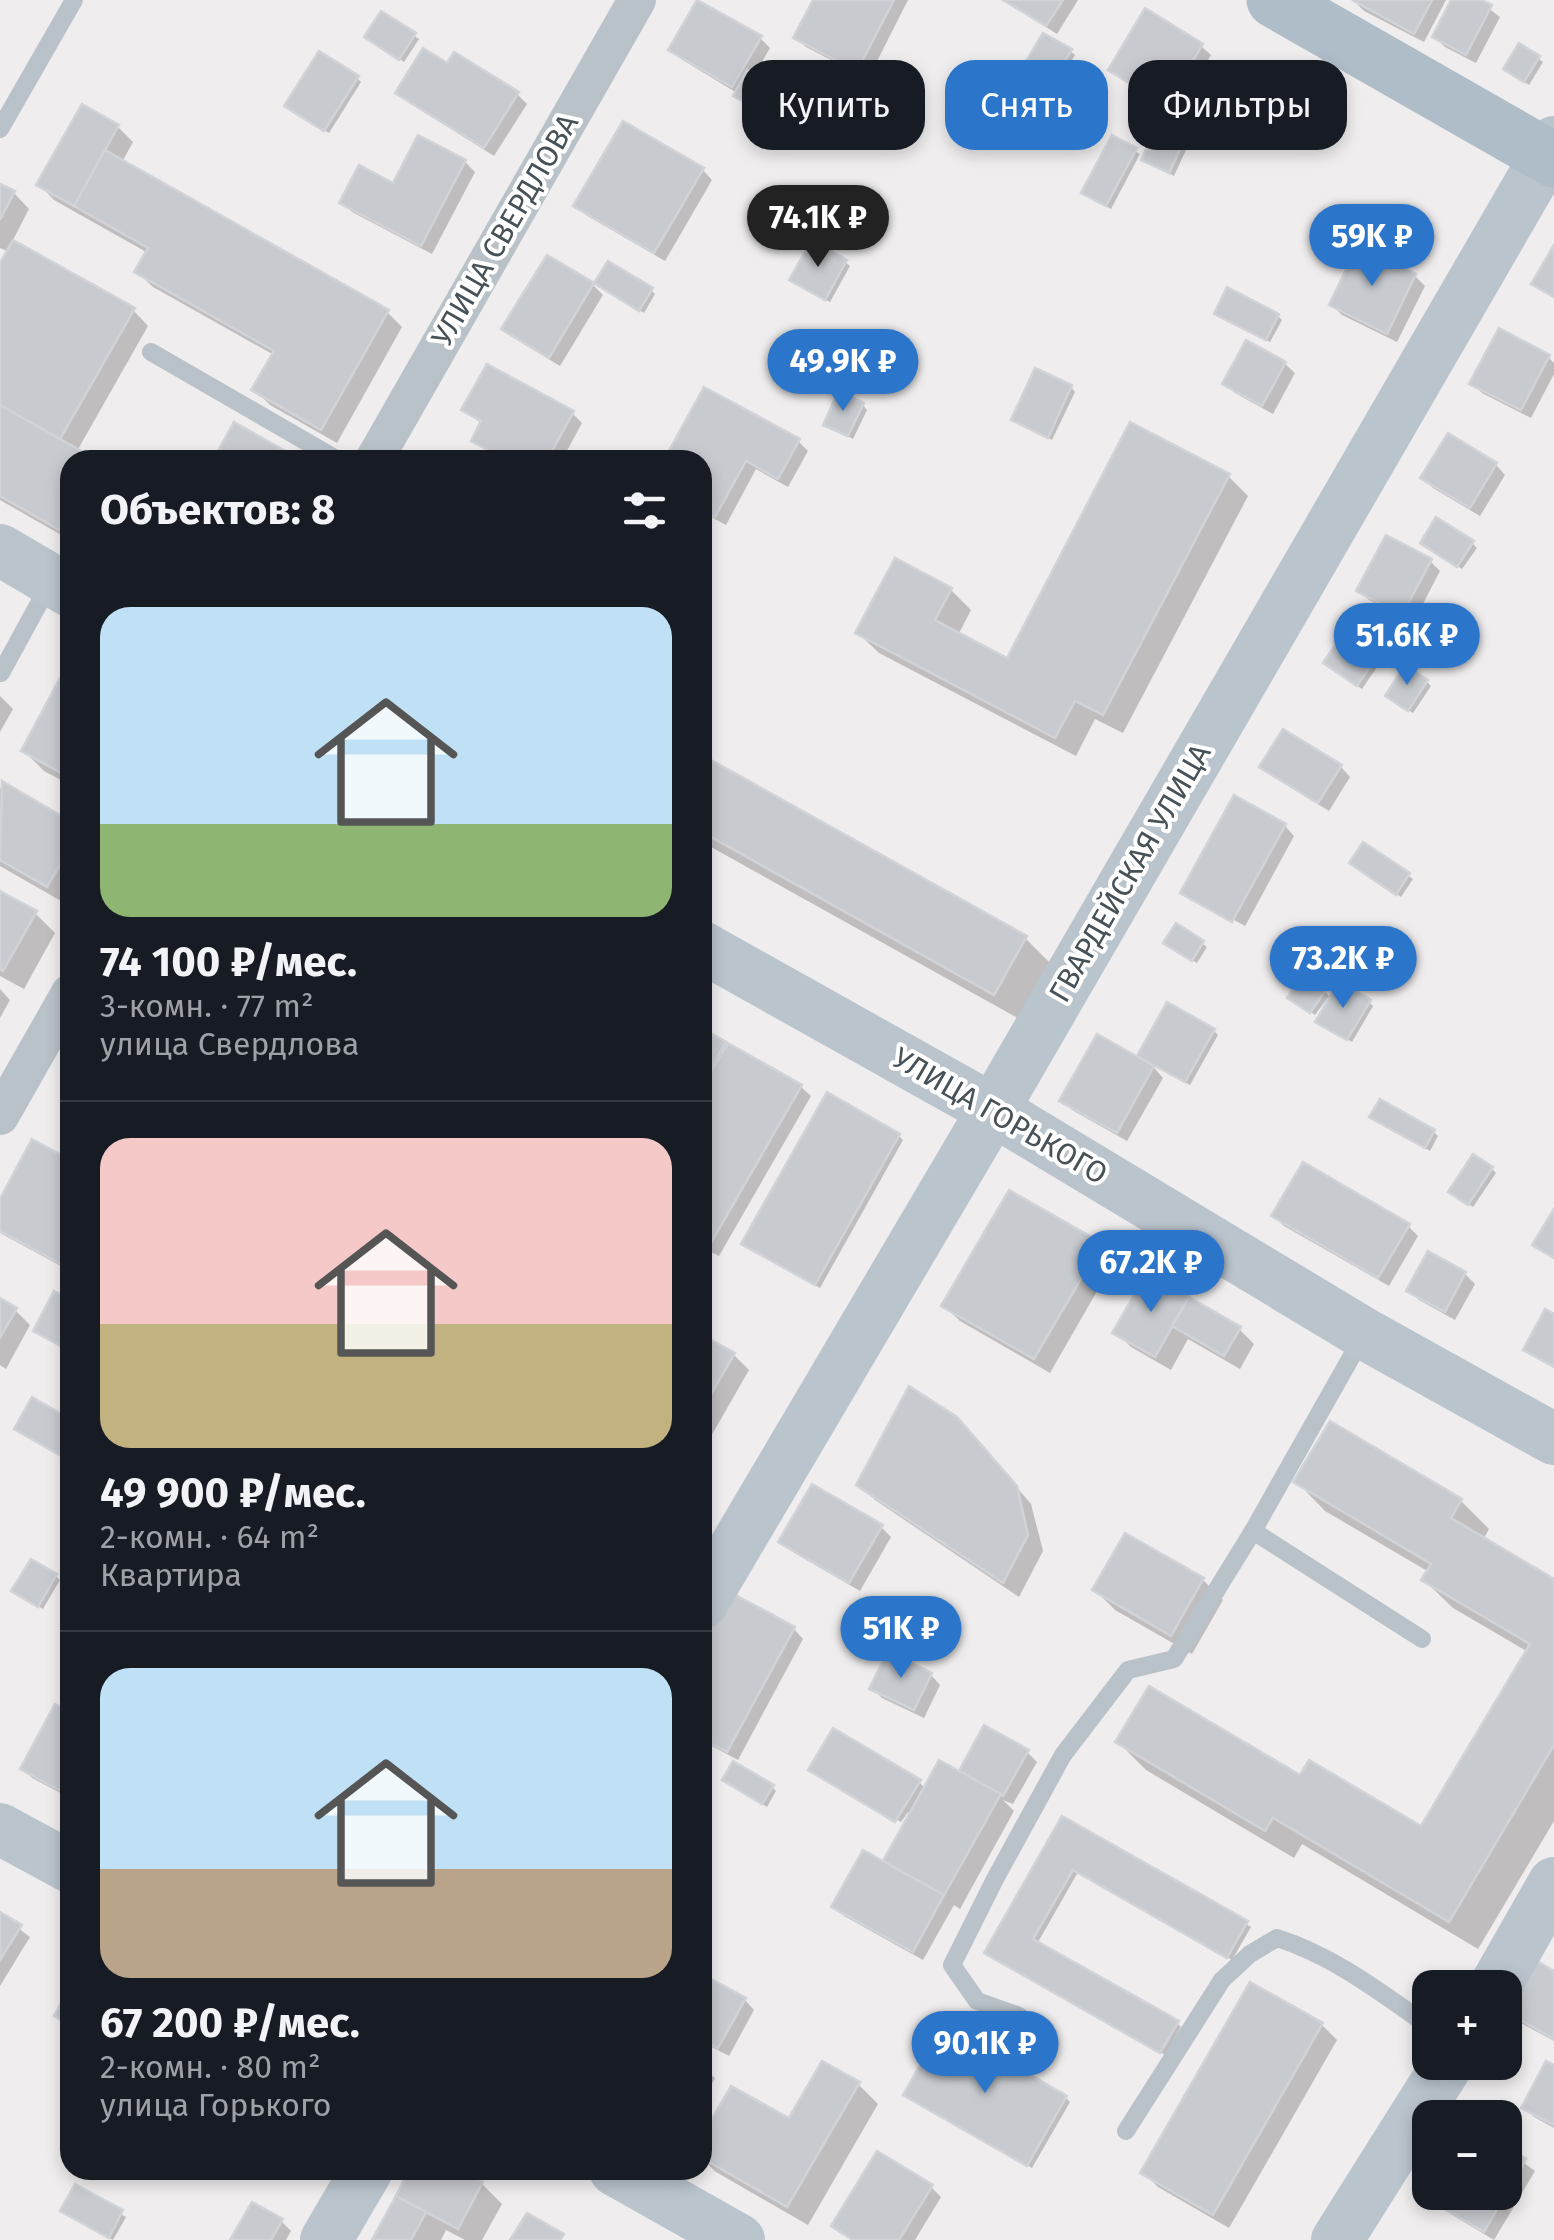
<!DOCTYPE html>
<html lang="ru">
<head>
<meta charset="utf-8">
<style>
  :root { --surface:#171b24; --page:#242831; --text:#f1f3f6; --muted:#9ea1a6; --line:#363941; --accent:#2b76cb }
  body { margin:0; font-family:"Fira Sans",sans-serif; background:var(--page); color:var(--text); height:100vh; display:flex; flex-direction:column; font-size:38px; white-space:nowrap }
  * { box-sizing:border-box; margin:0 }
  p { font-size:32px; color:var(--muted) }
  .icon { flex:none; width:55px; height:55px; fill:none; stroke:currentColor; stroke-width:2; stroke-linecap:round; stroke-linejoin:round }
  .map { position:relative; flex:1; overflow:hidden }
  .details { position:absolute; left:60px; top:450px; width:652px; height:1730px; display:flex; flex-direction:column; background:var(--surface); border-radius:30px; box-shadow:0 5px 15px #0003 }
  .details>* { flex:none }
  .hud { position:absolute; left:742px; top:60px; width:660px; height:90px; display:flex; gap:20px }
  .buttons { position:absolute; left:1412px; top:1970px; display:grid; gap:20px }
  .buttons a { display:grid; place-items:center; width:110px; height:110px; border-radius:20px; background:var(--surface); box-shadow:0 5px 15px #0003; font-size:50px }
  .price { position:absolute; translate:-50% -85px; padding:0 22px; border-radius:35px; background:var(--accent); color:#fff; font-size:32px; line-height:65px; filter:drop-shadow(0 2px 5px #0008) }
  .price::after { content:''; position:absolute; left:50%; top:60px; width:30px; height:22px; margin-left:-15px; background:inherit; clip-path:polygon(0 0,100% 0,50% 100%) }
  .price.active { background:#222; color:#fff }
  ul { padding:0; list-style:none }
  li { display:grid; align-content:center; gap:20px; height:530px; padding:0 40px }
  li+li { border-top:2px solid var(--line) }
  li span { display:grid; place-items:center; height:310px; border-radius:30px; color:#555 }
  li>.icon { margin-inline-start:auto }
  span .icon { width:180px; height:180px; fill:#fffc; stroke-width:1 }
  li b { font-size:42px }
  h2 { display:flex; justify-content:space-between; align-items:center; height:120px; padding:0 40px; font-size:42px }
  .chip { padding:0 35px; border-radius:30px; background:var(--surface); box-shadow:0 5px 15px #0003; font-size:35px; line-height:90px }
  .chip.active { background:var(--accent); color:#fff }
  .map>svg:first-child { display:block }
</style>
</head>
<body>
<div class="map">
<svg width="1554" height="2240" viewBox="0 0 1554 2240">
  <rect width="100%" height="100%" fill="#efeded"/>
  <g fill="#0003">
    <polygon points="814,0 908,0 868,79 806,47 796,37"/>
    <polygon points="1003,0 1078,0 1057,34"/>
    <polygon points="1446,0 1424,42 1364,11 1354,1"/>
    <polygon points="1454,0 1477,0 1500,17 1476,63 1445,47 1435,37"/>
    <polygon points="381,14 419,39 404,62 372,41"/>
    <polygon points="760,38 770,48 754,76 794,100 782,122 740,100 736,96 737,93 681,59 671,49"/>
    <polygon points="1201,46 1211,55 1177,113 1198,124 1174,176 1144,159 1168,108 1121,79 1111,70"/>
    <polygon points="1070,51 1075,55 1059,82 1032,67"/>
    <polygon points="1538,58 1543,62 1529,85 1510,73"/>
    <polygon points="357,78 361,82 329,133 291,110"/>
    <polygon points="398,93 517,94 527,104 494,156 408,102"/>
    <polygon points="118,127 133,142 122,162 387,312 402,327 337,443 270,405 255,390 274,355 153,287 137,272 148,253 54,200 39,184"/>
    <polygon points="1113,138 1140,154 1111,209 1089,197"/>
    <polygon points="465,162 475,172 432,254 352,212 342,202"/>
    <polygon points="703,170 712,180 665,261 586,215 576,206"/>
    <polygon points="0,186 14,193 29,209 12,242 133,310 148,326 77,451 92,460 70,460 70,540 0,500 0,268 9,252 0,248"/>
    <polygon points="548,258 593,285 603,295 560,366 514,338 505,328"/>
    <polygon points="845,262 850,266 830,302 797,284"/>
    <polygon points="1415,276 1425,286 1397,342 1342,315 1332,305"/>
    <polygon points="597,284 651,290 655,294 644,313"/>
    <polygon points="1278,316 1282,320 1270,342 1221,317"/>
    <polygon points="1548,357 1554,363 1554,374 1531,418 1482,393 1472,383"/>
    <polygon points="1285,364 1295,373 1273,414 1235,393 1225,383"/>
    <polygon points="1071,387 1075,392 1052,440 1014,420"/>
    <polygon points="863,405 867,410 853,439 826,424"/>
    <polygon points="464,410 572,413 582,423 562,460 502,460 474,440 482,424"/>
    <polygon points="798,441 808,451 788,487 756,469 726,525 702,512 702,460 667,460"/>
    <polygon points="1496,465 1505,475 1480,516 1433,488 1423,478"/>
    <polygon points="1228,476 1248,496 1123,733 1095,719 1076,756 879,653 858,633 951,590 971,610 958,635 1008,661"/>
    <polygon points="1472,543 1477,548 1462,569 1427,547"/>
    <polygon points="1430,561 1440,571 1413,623 1369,600 1360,591"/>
    <polygon points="1373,663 1377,667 1362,689 1330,667"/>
    <polygon points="70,672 70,785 44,771 24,751"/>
    <polygon points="1427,682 1431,686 1413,713 1392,700"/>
    <polygon points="0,696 13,709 0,732"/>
    <polygon points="702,758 1025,938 1054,967 1023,1021 702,842"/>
    <polygon points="1263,766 1341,767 1350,777 1329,811 1272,776"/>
    <polygon points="3,784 70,824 68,905 0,866 0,789"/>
    <polygon points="1285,826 1294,836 1243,930 1245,926 1191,896 1191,901 1183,893"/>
    <polygon points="1364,845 1413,879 1401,897 1356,867"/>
    <polygon points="0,893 35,913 55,933 24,989 0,976"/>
    <polygon points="1177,926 1207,947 1197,963 1170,947"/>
    <polygon points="0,989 10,1000 0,1018"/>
    <polygon points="1325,992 1329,996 1315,1015 1295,1001"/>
    <polygon points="1369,1002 1373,1006 1352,1042 1323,1025"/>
    <polygon points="702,1031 801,1087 811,1096 719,1256 702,1247"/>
    <polygon points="1214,1031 1218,1035 1190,1085 1150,1063 1163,1078 1127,1141 1072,1110 1062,1101 1148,1063 1140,1055"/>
    <polygon points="1372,1117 1434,1132 1438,1136 1430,1151"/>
    <polygon points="899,1136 903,1140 820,1288 749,1248"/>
    <polygon points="70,1163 70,1271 0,1233 0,1204"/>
    <polygon points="1492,1169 1496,1173 1473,1207 1455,1196"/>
    <polygon points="1274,1216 1408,1226 1418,1236 1389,1286 1284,1226"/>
    <polygon points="1100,1245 1115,1260 1050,1373 960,1321 944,1306"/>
    <polygon points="1429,1254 1465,1274 1475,1284 1455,1320 1419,1300 1409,1290"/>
    <polygon points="1148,1277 1239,1329 1254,1344 1240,1369 1188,1339 1171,1370 1131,1347 1116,1332"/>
    <polygon points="0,1301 15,1310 30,1325 6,1369 0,1365"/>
    <polygon points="702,1338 734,1355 749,1370 706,1445 702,1443"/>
    <polygon points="972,1435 1031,1504 1043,1551 1019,1597 875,1500 860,1484"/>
    <polygon points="1297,1482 1461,1501 1489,1529 1483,1540 1554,1582 1554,1821 1478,1949 1302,1844 1294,1858 1146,1770 1118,1742 1301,1779 1422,1830 1528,1652 1453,1608 1424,1580 1429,1572 1325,1511"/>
    <polygon points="881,1527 891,1537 860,1591 791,1551 781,1542"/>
    <polygon points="56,1576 60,1580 43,1609 19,1595"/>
    <polygon points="1203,1580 1223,1600 1192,1654 1115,1610 1095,1590"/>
    <polygon points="794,1629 803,1639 738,1760 702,1741 702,1649"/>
    <polygon points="931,1675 940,1685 924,1718 882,1698 872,1688"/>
    <polygon points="56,1707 70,1715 70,1798 32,1778 23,1768"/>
    <polygon points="1027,1752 1037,1762 1013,1804 1003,1800 1014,1811 960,1909 954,1905 923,1960 844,1916 834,1906 894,1868 886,1860 912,1814 908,1812 901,1822 812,1770 919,1782 926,1789"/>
    <polygon points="729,1784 772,1787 776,1791 767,1807"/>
    <polygon points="1063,1819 1251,1927 1232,1960 1078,1872 1037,1944 1177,2023 1181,2027 1165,2055 991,1957"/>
    <polygon points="0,1915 30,1937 0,1986"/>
    <polygon points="1554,1973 1554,2041 1521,2023 1511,2013"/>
    <polygon points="702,1977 745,2000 754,2010 729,2056 702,2042"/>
    <polygon points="1251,1985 1322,2025 1337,2040 1229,2228 1158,2187 1143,2172"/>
    <polygon points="702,2067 715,2078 702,2103"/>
    <polygon points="1554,2068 1554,2128 1534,2117 1524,2107"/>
    <polygon points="858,2084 878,2104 808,2225 716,2172 702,2159 702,2141 790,2122"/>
    <polygon points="1066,2098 1070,2102 1032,2168 910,2099"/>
    <polygon points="1505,2149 1535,2171 1494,2240 1459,2219 1449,2210 1505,2192"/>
    <polygon points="412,2170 455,2170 482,2184 502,2204 482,2240 465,2240 446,2230 441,2240 375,2240"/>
    <polygon points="931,2187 941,2197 915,2240 851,2240 834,2226"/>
    <polygon points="76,2188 126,2217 113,2240 68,2215"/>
    <polygon points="281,2221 291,2231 286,2240 233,2240"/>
  </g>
  <g fill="#c7cacf" stroke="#d1d3d8" stroke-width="2.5">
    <polygon points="697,0 762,36 732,87 668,50"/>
    <polygon points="813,0 894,0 857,71 793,38"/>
    <polygon points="1003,0 1063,0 1046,26"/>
    <polygon points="1352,0 1432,0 1414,34"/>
    <polygon points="1451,0 1482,0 1492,5 1466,55 1432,37"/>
    <polygon points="1145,8 1203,44 1166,105 1108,70"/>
    <polygon points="381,11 416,33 399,60 364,37"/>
    <polygon points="1043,33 1072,49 1054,80 1025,63"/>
    <polygon points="1519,43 1540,56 1524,82 1503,69"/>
    <polygon points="423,48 447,63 454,52 519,92 484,148 395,93"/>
    <polygon points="319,51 359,76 324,131 284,106"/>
    <polygon points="747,70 792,93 777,119 733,96"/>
    <polygon points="82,104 119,125 74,206 36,185"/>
    <polygon points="1166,105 1195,118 1169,173 1141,160"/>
    <polygon points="623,121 704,168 654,253 573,206"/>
    <polygon points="418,135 466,160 421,246 339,203 359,165 393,183"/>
    <polygon points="1112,135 1137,148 1106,206 1081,193"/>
    <polygon points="105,150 389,310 321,430 251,390 274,351 134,272 148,248 74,206"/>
    <polygon points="0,184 15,191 0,220"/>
    <polygon points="13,240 135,308 60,439 0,405 0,263"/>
    <polygon points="812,240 847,260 825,300 789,280"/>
    <polygon points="1358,245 1416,274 1387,334 1329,305"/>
    <polygon points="1554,245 1554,297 1531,284"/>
    <polygon points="547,255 594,283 549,358 501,329"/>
    <polygon points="608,261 653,288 639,311 594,283"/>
    <polygon points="1227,287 1279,314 1266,340 1214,314"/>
    <polygon points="1499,328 1550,355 1521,410 1469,384"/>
    <polygon points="1246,340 1286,362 1262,406 1222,384"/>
    <polygon points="487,364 574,411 547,460 507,460 471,441 481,421 461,410"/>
    <polygon points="1035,368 1072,385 1048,438 1011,420"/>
    <polygon points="704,387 800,439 778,479 746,461 715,517 702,510 702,460 664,460"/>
    <polygon points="838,392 864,403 848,436 823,425"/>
    <polygon points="0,405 97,460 70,460 70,536 0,496"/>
    <polygon points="234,422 301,460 213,460"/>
    <polygon points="1130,422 1230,474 1103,715 1075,701 1055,738 855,633 895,558 952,588 935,620 1007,658"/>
    <polygon points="1448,433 1497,463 1470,508 1420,478"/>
    <polygon points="1436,517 1474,541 1457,567 1420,543"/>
    <polygon points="1386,535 1432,559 1402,615 1356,591"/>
    <polygon points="1340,638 1374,661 1357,686 1323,663"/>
    <polygon points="1405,665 1428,680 1408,711 1385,696"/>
    <polygon points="66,667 70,669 70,778 21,751"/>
    <polygon points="1283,729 1342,765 1318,803 1259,767"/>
    <polygon points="702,755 1027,936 994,995 702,832"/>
    <polygon points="2,781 70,821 70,848 47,887 0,860"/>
    <polygon points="1234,795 1286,824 1232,922 1180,893"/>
    <polygon points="1363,842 1410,873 1396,895 1349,863"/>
    <polygon points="0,891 37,911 3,971 0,969"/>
    <polygon points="1176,923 1204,941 1192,961 1163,943"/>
    <polygon points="1303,974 1326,990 1310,1013 1287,998"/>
    <polygon points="1339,981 1371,1000 1347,1040 1315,1022"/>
    <polygon points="1167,1002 1215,1029 1185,1082 1137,1056"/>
    <polygon points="702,1028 726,1042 702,1082"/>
    <polygon points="1097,1034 1154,1066 1117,1133 1059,1101"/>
    <polygon points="728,1043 802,1085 708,1248 702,1245 702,1087"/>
    <polygon points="827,1092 900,1134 815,1285 741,1244"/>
    <polygon points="1380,1099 1435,1130 1425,1148 1369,1117"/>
    <polygon points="32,1139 70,1160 70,1247 61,1264 0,1231 0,1199"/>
    <polygon points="1473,1154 1493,1167 1468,1205 1448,1192"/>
    <polygon points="1303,1162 1410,1224 1378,1278 1271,1216"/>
    <polygon points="1009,1190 1102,1243 1034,1359 941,1306"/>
    <polygon points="1554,1209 1554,1258 1532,1245"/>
    <polygon points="1428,1251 1466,1272 1445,1312 1406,1291"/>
    <polygon points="1147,1273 1189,1297 1155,1357 1112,1333"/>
    <polygon points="54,1291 70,1299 70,1351 33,1331"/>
    <polygon points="1189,1297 1241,1327 1224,1356 1172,1326"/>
    <polygon points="0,1298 17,1308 0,1338"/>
    <polygon points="1545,1309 1554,1314 1554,1367 1523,1350"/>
    <polygon points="702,1335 735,1353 702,1410"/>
    <polygon points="909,1386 957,1417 1017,1486 1028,1535 1003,1583 856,1485"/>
    <polygon points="32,1397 70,1419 70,1461 14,1429"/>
    <polygon points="1330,1421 1462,1499 1451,1518 1554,1579 1554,1745 1449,1922 1273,1818 1265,1831 1115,1742 1149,1686 1300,1775 1309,1760 1421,1826 1530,1644 1421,1580 1431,1564 1293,1482"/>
    <polygon points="812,1484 883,1525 849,1583 778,1542"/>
    <polygon points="1125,1533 1204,1578 1171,1636 1092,1590"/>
    <polygon points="31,1559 57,1574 38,1607 11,1591"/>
    <polygon points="730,1592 795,1627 727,1752 702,1739 702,1643"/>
    <polygon points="888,1651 932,1673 914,1710 869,1689"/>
    <polygon points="55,1704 70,1712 68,1795 20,1769"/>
    <polygon points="984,1725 1029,1750 1003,1796 959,1771"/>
    <polygon points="833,1728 921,1780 895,1822 808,1770"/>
    <polygon points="939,1760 1001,1794 944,1895 883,1861"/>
    <polygon points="733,1761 774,1785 762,1804 722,1780"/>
    <polygon points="1062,1816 1248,1921 1227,1958 1073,1870 1033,1939 1179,2021 1160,2053 984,1953"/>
    <polygon points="863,1850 944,1895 913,1952 831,1907"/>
    <polygon points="0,1912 22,1925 0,1960"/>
    <polygon points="1537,1961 1554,1971 1554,2039 1508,2013"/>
    <polygon points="702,1974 746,1998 718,2048 702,2040"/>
    <polygon points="1250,1982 1323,2023 1213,2215 1140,2173"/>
    <polygon points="70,1987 70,2025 54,2016"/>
    <polygon points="943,2025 1067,2096 1027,2166 903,2095"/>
    <polygon points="822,2061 860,2082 787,2207 702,2158 702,2136 731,2086 789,2118"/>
    <polygon points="1546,2061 1554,2065 1554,2125 1521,2108"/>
    <polygon points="1505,2146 1526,2159 1484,2232 1446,2210 1456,2192 1505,2192"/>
    <polygon points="877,2151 933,2185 899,2240 853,2240 831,2226"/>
    <polygon points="409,2170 460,2170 483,2182 458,2229 396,2196"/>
    <polygon points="75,2184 123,2210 109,2238 60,2211"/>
    <polygon points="396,2196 426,2212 411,2240 372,2240"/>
    <polygon points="252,2202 283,2219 271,2240 230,2240"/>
    <polygon points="527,2213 564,2234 560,2240 510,2240"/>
  </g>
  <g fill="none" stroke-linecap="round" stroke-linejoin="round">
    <g stroke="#b9c2c8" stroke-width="18">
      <polyline points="0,129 74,0"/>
      <polyline points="151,352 338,460"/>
      <polyline points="1,673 49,585"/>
      <polyline points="1362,1338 1253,1531 1422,1639"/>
      <polyline points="1019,2016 977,2001 952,1965 995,1879 1063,1755 1128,1670 1174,1659 1253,1531"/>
      <path d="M 1126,2131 L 1222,1980 L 1250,1954 L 1277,1938 C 1334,1956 1381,1993 1430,2027"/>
    </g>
    <g stroke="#b9c2c8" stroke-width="38">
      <polyline points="374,460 637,0"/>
      <polyline points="0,1116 70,993"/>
    </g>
    <g stroke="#bac4cd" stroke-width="52">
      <polyline points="0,550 70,591"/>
      <polyline points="702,947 993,1110 1365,1334 1554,1439"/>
      <polyline points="702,1603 993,1110 1554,142"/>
      <polyline points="0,1829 70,1867"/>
      <polyline points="1494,1988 1554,1883"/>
      <polyline points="615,2170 739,2240"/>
      <polyline points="326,2240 367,2170"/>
      <polyline points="1337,2240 1449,2062"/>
    </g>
    <polyline stroke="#afbdc9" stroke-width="55" points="1274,0 1554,160"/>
  </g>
  <g text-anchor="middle" stroke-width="8" stroke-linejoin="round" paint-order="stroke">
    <g font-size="30" fill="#475158" stroke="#fff">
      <text transform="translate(505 230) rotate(-60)" y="10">УЛИЦА СВЕРДЛОВА</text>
      <text transform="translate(1130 873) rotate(-60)" y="10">ГВАРДЕЙСКАЯ УЛИЦА</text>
      <text transform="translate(1000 1116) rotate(30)" y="10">УЛИЦА ГОРЬКОГО</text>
    </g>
  </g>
</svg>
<div class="buttons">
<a>+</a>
<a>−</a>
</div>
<b class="price active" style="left:818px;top:270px">74.1K ₽</b>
<b class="price" style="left:1372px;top:289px">59K ₽</b>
<b class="price" style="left:843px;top:414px">49.9K ₽</b>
<b class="price" style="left:1407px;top:688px">51.6K ₽</b>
<b class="price" style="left:1343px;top:1011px">73.2K ₽</b>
<b class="price" style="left:1151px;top:1315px">67.2K ₽</b>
<b class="price" style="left:901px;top:1681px">51K ₽</b>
<b class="price" style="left:985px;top:2096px">90.1K ₽</b>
<div class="hud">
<a class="chip">Купить</a>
<a class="chip active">Снять</a>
<a class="chip">Фильтры</a>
</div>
<section class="details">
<h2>Объектов: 8<svg class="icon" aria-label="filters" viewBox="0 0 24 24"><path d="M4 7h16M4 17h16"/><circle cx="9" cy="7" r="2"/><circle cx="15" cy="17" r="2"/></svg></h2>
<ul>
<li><span style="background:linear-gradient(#bfe0f5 70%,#8fb573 0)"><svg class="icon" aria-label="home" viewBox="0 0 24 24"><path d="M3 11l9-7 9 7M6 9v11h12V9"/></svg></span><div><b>74 100 ₽/мес.</b><p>3-комн. · 77 m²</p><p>улица Свердлова</p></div></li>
<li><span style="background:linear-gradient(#f6c9c9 60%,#c2b280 0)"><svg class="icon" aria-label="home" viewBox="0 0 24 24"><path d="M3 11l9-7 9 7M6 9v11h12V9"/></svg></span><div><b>49 900 ₽/мес.</b><p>2-комн. · 64 m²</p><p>Квартира</p></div></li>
<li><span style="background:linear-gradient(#bfe0f5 65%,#b9a48a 0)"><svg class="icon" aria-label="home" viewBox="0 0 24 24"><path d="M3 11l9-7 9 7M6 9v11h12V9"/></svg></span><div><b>67 200 ₽/мес.</b><p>2-комн. · 80 m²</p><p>улица Горького</p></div></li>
</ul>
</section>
</div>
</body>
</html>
